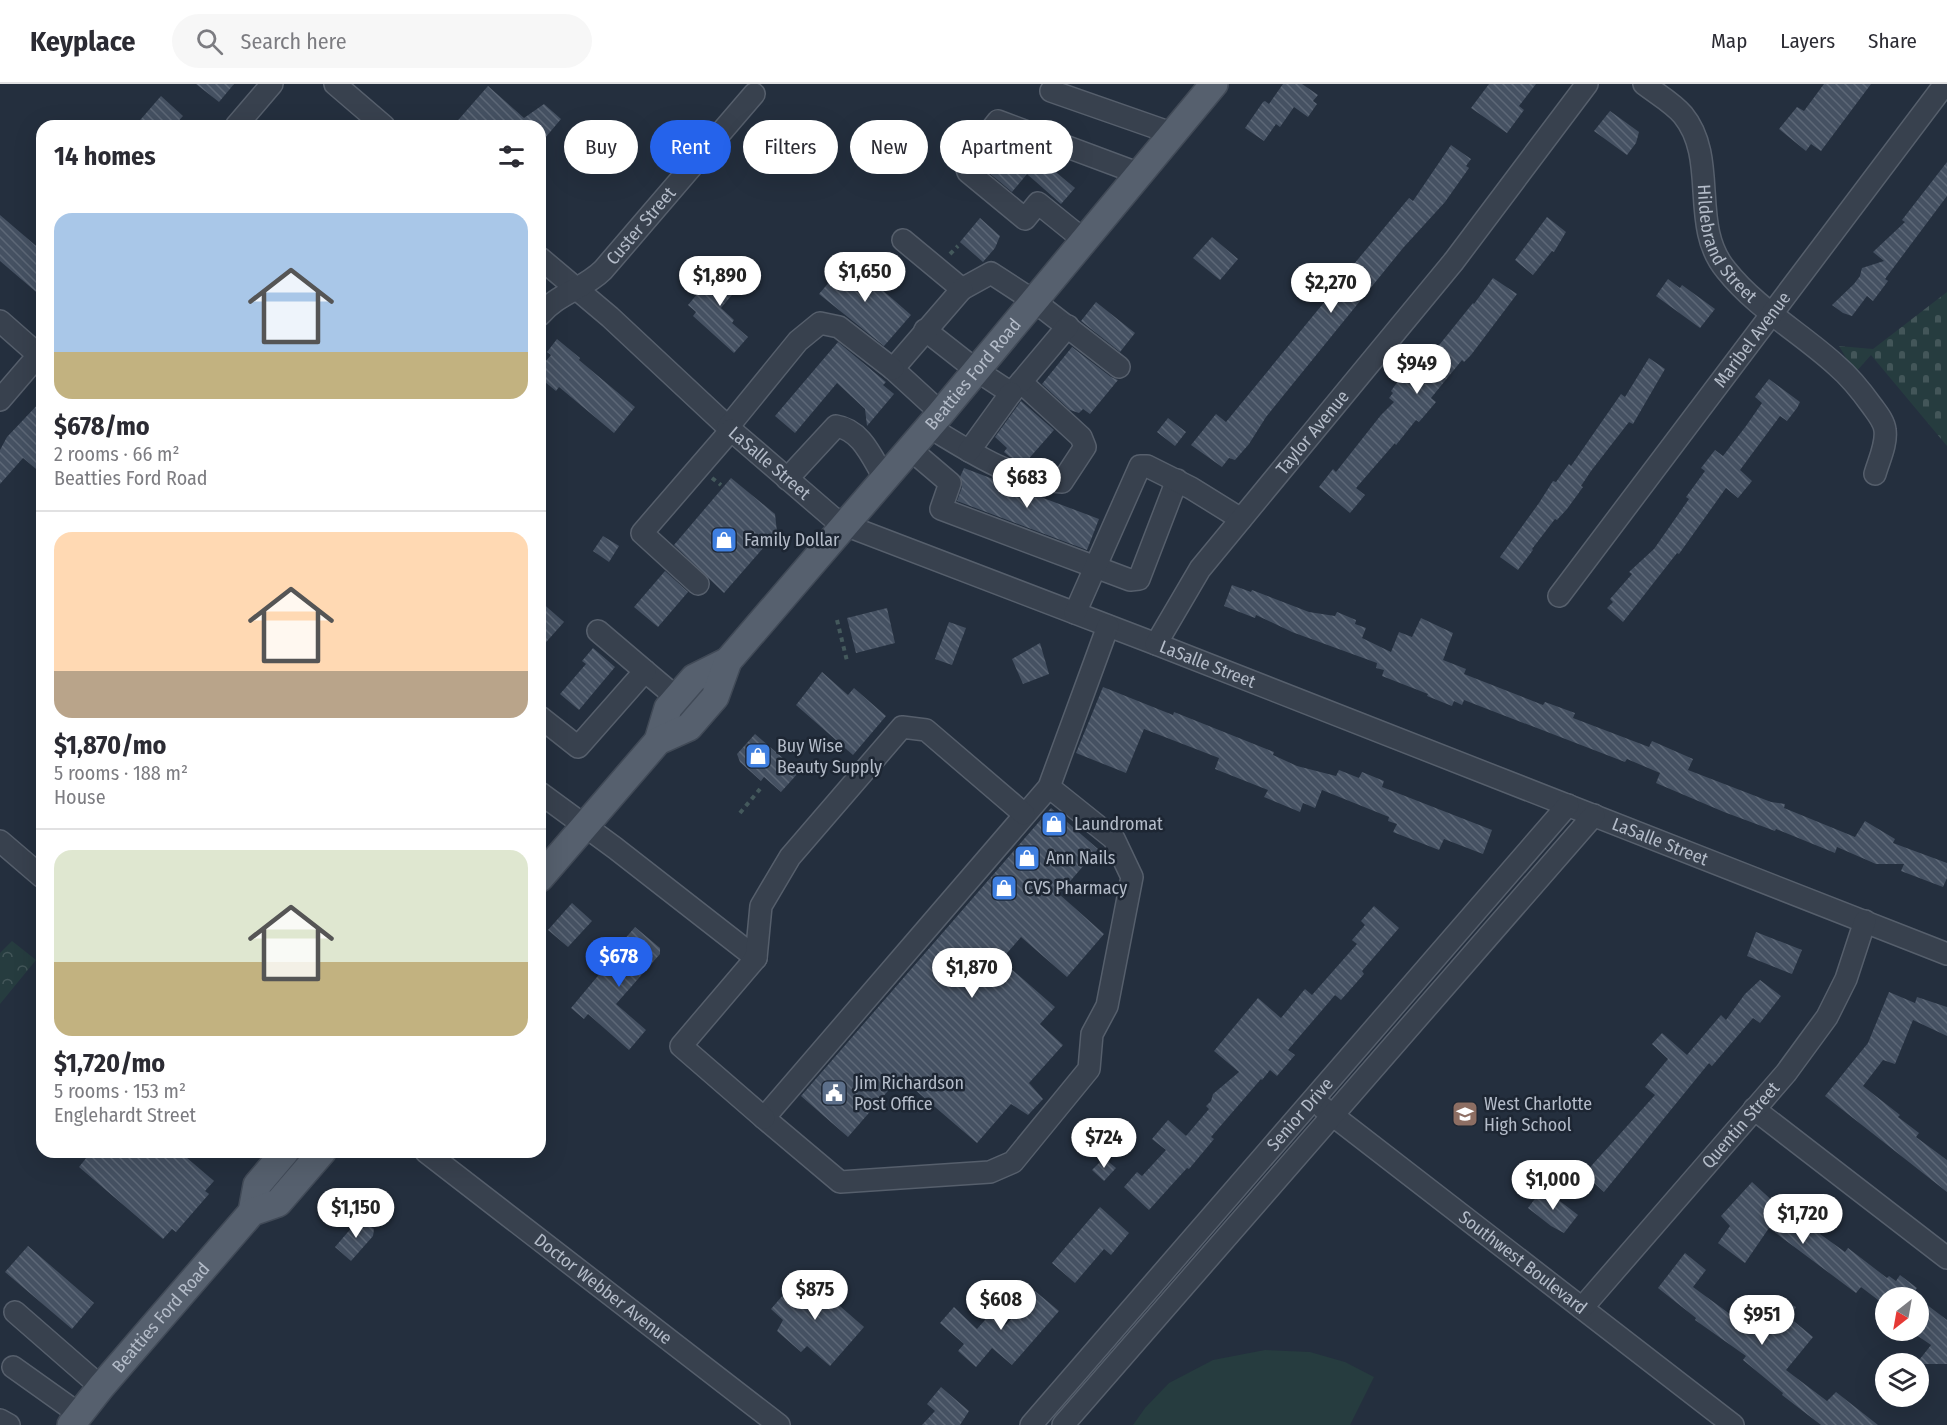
<!DOCTYPE html>
<html lang="en">
<head>
<meta charset="utf-8">
<style>
  :root { --surface:#fff; --page:#f7f7f7; --text:#2b2b33; --muted:#7c7c81; --line:#e1e1e2; --accent:#2563eb }
  body { margin:0; font-family:"Fira Sans Condensed",sans-serif; background:var(--page); color:var(--text); height:100vh; display:flex; flex-direction:column; font-size:22px; white-space:nowrap }
  * { box-sizing:border-box; margin:0 }
  p { font-size:20px; color:var(--muted) }
  .icon { flex:none; width:33px; height:33px; fill:none; stroke:currentColor; stroke-width:2; stroke-linecap:round; stroke-linejoin:round }
  .map { position:relative; flex:1; overflow:hidden }
  .side { position:absolute; left:36px; top:36px; width:510px; height:1038px; display:flex; flex-direction:column; background:var(--surface); border-radius:18px; box-shadow:0 6px 24px #0002 }
  .side>* { flex:none }
  .banner { position:absolute; left:564px; top:36px; width:570px; height:54px; display:flex; gap:12px }
  .needle { width:39px; rotate:211deg }
  .buttons { position:absolute; left:1875px; top:1203px; display:grid; gap:12px }
  .buttons a { display:grid; place-items:center; width:54px; height:54px; border-radius:50%; background:var(--surface); box-shadow:0 6px 24px #0002; font-size:30px }
  .price { position:absolute; translate:-50% -51px; padding:0 14px; border-radius:21px; background:#fff; color:#222; font-size:20px; line-height:39px; filter:drop-shadow(0 2px 3px #0008) }
  .price::after { content:''; position:absolute; left:50%; top:36px; width:18px; height:14px; margin-left:-9px; background:inherit; clip-path:polygon(0 0,100% 0,50% 100%) }
  .price.current { background:var(--accent); color:#fff }
  ul { padding:0; list-style:none }
  li { display:grid; align-content:center; gap:12px; height:318px; padding:0 18px }
  li+li { border-top:2px solid var(--line) }
  li span { display:grid; place-items:center; height:186px; border-radius:18px; color:#555 }
  li>.icon { margin-inline-start:auto }
  span .icon { width:108px; height:108px; fill:#fffc; stroke-width:1 }
  li b { font-size:26px }
  h2 { display:flex; justify-content:space-between; align-items:center; height:72px; padding:0 18px; font-size:26px }
  .pill { padding:0 21px; border-radius:27px; background:var(--surface); box-shadow:0 6px 24px #0002; font-size:21px; line-height:54px }
  .pill.current { background:var(--accent); color:#fff }
  header { display:flex; align-items:center; gap:36px; box-sizing:border-box; height:84px; padding:0 30px; background:var(--surface); border-bottom:2px solid var(--line) }
  header strong { font-size:28px }
  nav { display:flex; gap:33px; margin-inline-start:auto; font-size:21px }
  .search { width:420px; height:54px; background:var(--page); display:flex; align-items:center; gap:15px; box-sizing:border-box; padding:0 21px; border-radius:33px; color:var(--muted); font-size:22px }
  .map>svg:first-child { display:block }
</style>
</head>
<body>
<header>
<strong>Keyplace</strong>
<div class="search"><svg class="icon" aria-label="search" viewBox="0 0 24 24"><circle cx="10" cy="10" r="6"/><path d="M15 15l6 6"/></svg>Search here</div>
<nav><a>Map</a><a>Layers</a><a>Share</a></nav>
</header>
<div class="map">
<svg width="1947" height="1341" viewBox="0 0 1947 1341">
  <defs>
    <pattern id="forest-crowns" width="20" height="18" patternUnits="userSpaceOnUse" patternTransform="scale(1.5)"><rect width="20" height="18" fill="#263c3f"/><path d="M2 6a3 3 0 1 1 6 0M12 15a3 3 0 1 1 6 0" fill="none" stroke="#435659"/></pattern>
    <pattern id="cemetery-stones" width="16" height="16" patternUnits="userSpaceOnUse" patternTransform="scale(1.5)"><rect width="16" height="16" fill="#263c3f"/><path d="M2 7V4a2 2 0 0 1 4 0v3zM10 15v-3a2 2 0 0 1 4 0v3z" fill="#435659"/></pattern>
    <pattern id="building-back-hatch" width="6" height="6" patternUnits="userSpaceOnUse" patternTransform="scale(1.5)"><rect width="6" height="6" fill="#455162"/><path d="M-1 5l2 2M0 0l6 6M5-1l2 2" fill="none" stroke="#5d6877"/></pattern>
  </defs>
  <rect width="100%" height="100%" fill="#242f3e"/>
  <polygon fill="url(#forest-crowns)" points="12,857 36,876 0,920 0,869"/>
  <polygon fill="url(#cemetery-stones)" points="1947,208 1947,362 1871,271 1855,289 1839,262 1873,265"/>
  <polygon fill="#263c3f" points="1265,1266 1310,1268 1345,1278 1374,1293 1350,1341 1133,1341 1145,1324 1169,1299 1213,1276"/>
  <g fill="url(#building-back-hatch)">
    <polygon points="196,0 234,0 219,18"/>
    <polygon points="1283,0 1302,0 1318,11 1313,17 1317,20 1308,33 1294,23 1280,43 1276,40 1264,57 1245,44 1263,18 1265,17 1269,20"/>
    <polygon points="1489,0 1536,0 1519,22 1524,26 1507,49 1471,24"/>
    <polygon points="1824,0 1871,0 1821,67 1811,60 1806,67 1779,45 1797,23 1804,27"/>
    <polygon points="488,2 524,34 544,20 561,35 540,60 540,42 453,42"/>
    <polygon points="161,12 183,32 174,42 135,42"/>
    <polygon points="1610,27 1639,48 1636,59 1627,71 1594,47"/>
    <polygon points="1002,52 1021,59 1075,104 1061,120 1027,90 1012,108 987,87 1004,69 995,61"/>
    <polygon points="1451,61 1471,75 1466,82 1469,84 1445,118 1403,164 1266,333 1249,360 1235,376 1229,374 1222,383 1191,361 1216,330 1226,338 1340,199 1339,198 1409,114 1413,117"/>
    <polygon points="1947,78 1947,112 1885,195 1888,197 1873,217 1867,212 1852,232 1843,229 1832,221 1854,200 1860,192 1862,184 1884,177 1873,168 1905,138 1902,136"/>
    <polygon points="0,131 42,167 42,213 0,177"/>
    <polygon points="1547,133 1566,148 1554,168 1552,167 1533,191 1515,176"/>
    <polygon points="980,134 1000,152 995,164 983,178 960,158"/>
    <polygon points="1212,153 1238,175 1220,196 1193,174"/>
    <polygon points="848,176 911,231 884,262 819,210"/>
    <polygon points="733,181 747,193 721,224 734,236 732,239 748,253 734,269 693,232 696,228 688,221 719,184 726,190"/>
    <polygon points="1493,194 1517,210 1471,271 1464,278 1462,276 1431,314 1436,318 1419,338 1416,336 1396,361 1395,359 1356,404 1365,411 1350,429 1319,403 1333,385 1336,388 1381,331 1394,318 1389,314 1393,309 1391,307 1403,290 1411,296 1473,219 1474,220"/>
    <polygon points="1668,195 1680,204 1682,201 1715,225 1700,244 1656,212"/>
    <polygon points="1096,218 1135,249 1120,268 1081,237"/>
    <polygon points="557,255 580,274 579,276 635,323 614,349 559,303 556,307 540,294 540,284 551,271 547,268"/>
    <polygon points="838,258 886,298 883,301 894,310 867,342 865,325 837,299 795,349 775,332"/>
    <polygon points="1072,263 1111,293 1118,296 1090,330 1083,325 1079,329 1070,326 1042,300"/>
    <polygon points="1649,274 1665,285 1633,340 1629,338 1591,387 1581,402 1583,403 1567,425 1557,436 1555,435 1532,465 1533,466 1518,486 1500,473 1539,419 1553,397 1556,398 1569,380 1571,382 1621,310 1625,313"/>
    <polygon points="1769,295 1800,318 1797,324 1787,337 1780,332 1740,386 1752,397 1738,414 1726,404 1679,470 1677,469 1623,538 1607,524 1613,518 1610,515 1632,490 1629,488 1654,465 1689,415 1686,413 1705,387 1701,384 1715,366 1723,372 1746,342 1762,319 1755,313"/>
    <polygon points="42,316 42,390 23,374 0,400 0,366 7,353"/>
    <polygon points="1021,317 1054,346 1025,379 1010,373 1004,368 1007,364 995,353"/>
    <polygon points="1168,334 1186,348 1175,362 1157,348"/>
    <polygon points="964,384 1099,435 1087,466 957,417 962,403 960,393"/>
    <polygon points="731,394 775,430 777,448 724,509 674,461"/>
    <polygon points="603,452 619,462 609,478 593,467"/>
    <polygon points="665,487 688,508 658,543 634,523"/>
    <polygon points="1232,501 1251,508 1252,506 1309,528 1335,532 1337,528 1356,536 1355,540 1366,544 1362,554 1391,568 1399,548 1412,553 1421,534 1453,549 1443,576 1466,585 1464,590 1543,621 1545,618 1575,629 1573,634 1649,663 1652,657 1693,675 1688,686 1771,718 1785,720 1784,724 1855,753 1865,737 1895,755 1893,759 1947,779 1947,794 1943,803 1901,787 1904,780 1876,780 1837,763 1835,769 1776,745 1775,747 1724,728 1656,699 1660,689 1627,675 1625,678 1464,616 1462,621 1454,617 1452,622 1427,612 1428,610 1382,592 1384,586 1376,584 1377,579 1292,548 1256,531 1255,534 1224,522"/>
    <polygon points="540,517 564,538 540,565"/>
    <polygon points="887,524 895,559 856,569 847,534"/>
    <polygon points="949,538 966,544 952,581 935,575"/>
    <polygon points="1040,559 1049,590 1023,600 1012,575"/>
    <polygon points="593,564 615,583 579,626 560,610 586,580 582,577"/>
    <polygon points="822,588 848,611 854,604 886,632 853,671 796,621"/>
    <polygon points="1103,603 1173,631 1174,628 1274,668 1273,671 1297,682 1336,692 1339,686 1359,694 1362,688 1384,697 1382,703 1492,746 1483,770 1444,755 1439,766 1393,748 1397,740 1388,737 1389,733 1322,706 1315,724 1303,719 1300,728 1264,713 1268,706 1215,685 1219,674 1144,645 1126,689 1076,669"/>
    <polygon points="755,650 799,688 781,708 764,693 761,697 740,678 737,670"/>
    <polygon points="1051,724 1098,765 1059,810 1104,850 1067,893 1021,853 1001,876 1055,923 1040,940 1063,961 1029,999 1043,1015 1028,1031 1011,1020 977,1059 900,993 848,1053 801,1012"/>
    <polygon points="572,819 592,837 568,863 548,846"/>
    <polygon points="1374,822 1399,844 1362,887 1364,890 1341,916 1335,911 1288,966 1295,971 1277,992 1270,986 1262,996 1261,995 1211,1053 1214,1055 1189,1085 1187,1084 1149,1126 1124,1103 1137,1088 1142,1092 1166,1066 1152,1055 1168,1036 1186,1052 1209,1025 1206,1022 1211,1017 1213,1010 1239,988 1214,967 1258,914 1281,934 1305,905 1312,911 1357,860 1352,856 1365,841 1361,837"/>
    <polygon points="635,843 660,864 660,870 616,920 646,946 629,966 588,930 584,935 571,924 602,887 600,884"/>
    <polygon points="1756,848 1802,866 1792,890 1747,872"/>
    <polygon points="1760,896 1781,912 1760,939 1753,934 1712,982 1709,979 1604,1108 1584,1090 1655,1011 1645,1003 1668,975 1652,960 1662,949 1687,971 1721,931 1726,936 1745,910"/>
    <polygon points="1889,908 1915,919 1917,913 1947,923 1947,952 1913,936 1895,980 1883,976 1863,1002 1900,1031 1898,1033 1919,1049 1916,1053 1947,1076 1947,1108 1825,1012 1868,959"/>
    <polygon points="91,1068 180,1068 214,1097 205,1107 209,1110 176,1148 172,1145 163,1155 79,1083"/>
    <polygon points="1104,1074 1116,1084 1104,1097 1092,1086"/>
    <polygon points="1752,1098 1790,1133 1793,1129 1808,1140 1810,1137 1823,1146 1820,1150 1845,1168 1848,1164 1887,1194 1889,1192 1896,1197 1900,1191 1917,1204 1912,1210 1917,1214 1886,1214 1886,1222 1861,1203 1856,1209 1769,1144 1745,1179 1718,1159 1730,1142 1721,1132"/>
    <polygon points="1543,1104 1578,1131 1564,1149 1551,1142 1528,1124"/>
    <polygon points="1100,1123 1129,1149 1111,1171 1104,1165 1075,1199 1052,1179"/>
    <polygon points="360,1134 374,1145 373,1152 351,1177 335,1163"/>
    <polygon points="28,1162 94,1219 72,1245 5,1188"/>
    <polygon points="1685,1169 1706,1186 1693,1203 1760,1252 1780,1215 1796,1223 1790,1234 1813,1253 1786,1286 1827,1317 1836,1308 1878,1341 1821,1341 1782,1311 1783,1309 1743,1276 1746,1272 1695,1236 1696,1234 1658,1204"/>
    <polygon points="802,1189 864,1243 830,1282 807,1262 801,1268 777,1247 783,1236 771,1225"/>
    <polygon points="1035,1207 1059,1227 1012,1281 992,1264 976,1283 958,1267 964,1260 940,1239 954,1223 977,1245 992,1228 1006,1241"/>
    <polygon points="1918,1214 1947,1236 1947,1280 1916,1280 1931,1261 1918,1252"/>
    <polygon points="941,1303 969,1327 960,1341 922,1341 935,1327 927,1320"/>
  </g>
  <g fill="none" stroke-linecap="round" stroke-linejoin="round">
    <g stroke="#565f6c" stroke-width="24">
      <g id="minor">
        <polyline points="335,0 384,42"/>
        <path id="s1" d="M 1644,0 C 1657,10 1673,19 1683,31 C 1719,75 1689,142 1726,186 C 1756,224 1801,249 1836,281 C 1850,293 1862,308 1872,322 C 1877,329 1884,337 1885,346 C 1887,360 1879,376 1875,390"/>
        <polyline points="1051,7 1174,50"/>
        <polyline points="236,42 272,0"/>
        <polyline points="903,156 962,205 991,189 1034,217 1119,283"/>
        <polyline points="1085,157 1038,119 1025,135 968,88 965,79 998,37 1140,90"/>
        <path id="s2" d="M 540,174 L 610,233 L 731,346 L 832,433 L 845,441 L 1156,560 L 1947,870"/>
        <path id="s3" d="M 540,231 C 557,210 584,205 603,186 L 754,10"/>
        <polyline points="0,237 42,274"/>
        <path d="M 925,246 L 976,286 L 1011,309 L 1021,298 L 1081,353 L 1085,363 L 1062,398 C 1010,396 973,369 929,343"/>
        <polyline points="1021,298 1068,242"/>
        <polyline points="0,316 42,267"/>
        <polyline points="941,329 893,285 962,205"/>
        <polyline points="728,343 798,257 820,239 839,243 893,285"/>
        <polyline points="910,365 950,399 941,425 1130,496 1139,495 1177,396"/>
        <polyline points="969,367 1011,309"/>
        <path d="M 787,395 L 836,342 C 862,346 872,374 885,395"/>
        <polyline points="698,500 642,449 731,346"/>
        <path id="s4" d="M 1559,512 L 1945,0"/>
        <polyline points="1075,529 1140,382 1147,382 1191,404 1241,435"/>
        <path id="s5" d="M 1156,560 L 1200,485 L 1454,177 L 1587,0"/>
        <polyline points="645,587 677,614"/>
        <polyline points="540,633 578,663 645,587 598,547"/>
        <polyline points="1049,703 1114,755 1132,793 1107,922 1092,950 1089,985 1013,1078 990,1088 840,1098 764,1034 1049,703 1108,542"/>
        <polyline points="540,709 615,764 756,874"/>
        <polyline points="0,757 42,793"/>
        <path id="s6" d="M 1322,1023 L 1733,1341"/>
        <polyline points="1754,1025 1947,1174"/>
        <polyline points="764,1034 681,962 756,874 761,822 790,773 902,643 926,646 1024,730"/>
        <path id="s7" d="M 426,1068 L 779,1341"/>
        <path id="s8" d="M 1582,1224 L 1786,989 L 1827,933 L 1846,895 L 1865,837"/>
        <polyline points="15,1228 101,1303"/>
        <polyline points="13,1283 79,1330"/>
        <polyline points="0,1336 9,1341"/>
        <path id="s9" d="M 1031,1341 L 1568,721"/>
        <polyline points="1063,1341 1594,731"/>
      </g>
    </g>
    <g stroke="#414a57" stroke-width="30">
      <g id="major">
        <polyline points="658,657 668,624 694,594 728,577"/>
        <path id="s10" d="M 540,794 L 658,657 L 689,643 L 715,613 L 728,577 L 941,329 L 1214,0"/>
        <polyline points="252,1128 257,1101 285,1068"/>
        <path id="s11" d="M 71,1341 L 101,1303 L 252,1128 L 278,1119 L 322,1068"/>
      </g>
    </g>
    <g stroke="#44595c" stroke-width="4" stroke-dasharray="4.5 4.5" stroke-linecap="butt">
      <polyline points="950,170 958,162"/>
      <polyline points="712,394 721,401"/>
      <polyline points="837,536 847,577"/>
      <polyline points="740,729 760,705"/>
    </g>
    <use href="#minor" stroke="#38414e" stroke-width="21"/>
    <use href="#major" stroke="#56606e" stroke-width="27"/>
  </g>
  <defs>
    <g id="shop-square" transform="scale(1.35)"><rect x="-9" y="-9" width="18" height="18" rx="4" fill="#3f7fe0" stroke="#1d2633"/><path d="M-5-2.5h2.3a2.7 3.5 0 0 1 5.4 0H5L5.5 6h-11ZM-1.5-2.5h3a1.5 2.3 0 0 0-3 0Z" fill="#fff"/></g>
    <g id="civic-square" transform="scale(1.35)"><rect x="-9" y="-9" width="18" height="18" rx="4" fill="#5c6f8a" stroke="#1d2633"/><path d="M-.6-6.5H3V-4.5H.6V-3L4-1V1h2V6H-6V1h2V-1L-.6-3ZM-1.2 2.5V6h2.4V2.5Z" fill="#fff"/></g>
    <g id="school-square" transform="scale(1.35)"><rect x="-9" y="-9" width="18" height="18" rx="4" fill="#8d6e63" stroke="#1d2633"/><path d="M0-5L7-2L0 1L-7-2ZM-4 1L0 2.5L4 1V4Q0 6-4 4Z" fill="#fff"/></g>
  </defs>
  <g fill-rule="evenodd">
    <use href="#shop-square" x="724" y="456"/>
    <use href="#shop-square" x="758" y="672"/>
    <use href="#shop-square" x="1054" y="740"/>
    <use href="#shop-square" x="1027" y="774"/>
    <use href="#shop-square" x="1004" y="804"/>
    <use href="#civic-square" x="834" y="1009"/>
    <use href="#school-square" x="1465" y="1030"/>
  </g>
  <g text-anchor="middle" stroke-width="5" stroke-linejoin="round" paint-order="stroke">
    <g font-size="18" fill="#b4bcc9" stroke="#1d2633">
      <text dy="6" stroke="none"><textPath href="#s3" startOffset="136">Custer Street</textPath></text>
      <text dy="6" stroke="none"><textPath href="#s1" startOffset="189">Hildebrand Street</textPath></text>
      <text dy="6" stroke="none"><textPath href="#s4" startOffset="321">Maribel Avenue</textPath></text>
      <text dy="6" stroke="none"><textPath href="#s10" startOffset="670">Beatties Ford Road</textPath></text>
      <text dy="6" stroke="none"><textPath href="#s5" startOffset="264">Taylor Avenue</textPath></text>
      <text dy="6" stroke="none"><textPath href="#s2" startOffset="308">LaSalle Street</textPath></text>
      <text dy="6" stroke="none"><textPath href="#s2" startOffset="794">LaSalle Street</textPath></text>
      <text dy="6" stroke="none"><textPath href="#s2" startOffset="1280">LaSalle Street</textPath></text>
      <text dy="6" stroke="none"><textPath href="#s9" startOffset="411">Senior Drive</textPath></text>
      <text dy="6" stroke="none"><textPath href="#s8" startOffset="242">Quentin Street</textPath></text>
      <text dy="6" stroke="none"><textPath href="#s6" startOffset="254">Southwest Boulevard</textPath></text>
      <text dy="6" stroke="none"><textPath href="#s7" startOffset="224">Doctor Webber Avenue</textPath></text>
      <text dy="6" stroke="none"><textPath href="#s11" startOffset="140">Beatties Ford Road</textPath></text>
    </g>
    <g font-size="18" fill="#b4bcc9" stroke="#1d2633" text-anchor="start">
      <text x="744" y="462">Family Dollar</text>
      <text x="777" y="668">Buy Wise<tspan x="777" dy="21">Beauty Supply</tspan></text>
      <text x="1074" y="746">Laundromat</text>
      <text x="1046" y="780">Ann Nails</text>
      <text x="1024" y="810">CVS Pharmacy</text>
      <text x="854" y="1005">Jim Richardson<tspan x="854" dy="21">Post Office</tspan></text>
      <text x="1484" y="1026">West Charlotte<tspan x="1484" dy="21">High School</tspan></text>
    </g>
  </g>
</svg>
<div class="buttons">
<a><svg class="needle" viewBox="-14 -14 28 28"><path d="M0-13l5 13h-10z" fill="#e53935"/><path d="M0 13l5-13h-10z" fill="#7c7c81"/></svg></a>
<a><svg class="icon" aria-label="layers" viewBox="0 0 24 24"><path d="M12 4l9 5-9 5-9-5zM3 14l9 5 9-5"/></svg></a>
</div>
<b class="price" style="left:865px;top:219px">$1,650</b>
<b class="price" style="left:720px;top:223px">$1,890</b>
<b class="price" style="left:1331px;top:230px">$2,270</b>
<b class="price" style="left:1417px;top:311px">$949</b>
<b class="price" style="left:1027px;top:425px">$683</b>
<b class="price current" style="left:619px;top:904px">$678</b>
<b class="price" style="left:972px;top:915px">$1,870</b>
<b class="price" style="left:1104px;top:1085px">$724</b>
<b class="price" style="left:1553px;top:1127px">$1,000</b>
<b class="price" style="left:356px;top:1155px">$1,150</b>
<b class="price" style="left:1803px;top:1161px">$1,720</b>
<b class="price" style="left:815px;top:1237px">$875</b>
<b class="price" style="left:1001px;top:1247px">$608</b>
<b class="price" style="left:1762px;top:1262px">$951</b>
<div class="banner">
<a class="pill">Buy</a>
<a class="pill current">Rent</a>
<a class="pill">Filters</a>
<a class="pill">New</a>
<a class="pill">Apartment</a>
</div>
<section class="side">
<h2>14 homes<svg class="icon" aria-label="filters" viewBox="0 0 24 24"><path d="M4 7h16M4 17h16"/><circle cx="9" cy="7" r="2"/><circle cx="15" cy="17" r="2"/></svg></h2>
<ul>
<li><span style="background:linear-gradient(#a9c7e8 75%,#c2b280 0)"><svg class="icon" aria-label="home" viewBox="0 0 24 24"><path d="M3 11l9-7 9 7M6 9v11h12V9"/></svg></span><div><b>$678/mo</b><p>2 rooms · 66 m²</p><p>Beatties Ford Road</p></div></li>
<li><span style="background:linear-gradient(#ffd9b3 75%,#b9a48a 0)"><svg class="icon" aria-label="home" viewBox="0 0 24 24"><path d="M3 11l9-7 9 7M6 9v11h12V9"/></svg></span><div><b>$1,870/mo</b><p>5 rooms · 188 m²</p><p>House</p></div></li>
<li><span style="background:linear-gradient(#dfe7d0 60%,#c2b280 0)"><svg class="icon" aria-label="home" viewBox="0 0 24 24"><path d="M3 11l9-7 9 7M6 9v11h12V9"/></svg></span><div><b>$1,720/mo</b><p>5 rooms · 153 m²</p><p>Englehardt Street</p></div></li>
</ul>
</section>
</div>
</body>
</html>
